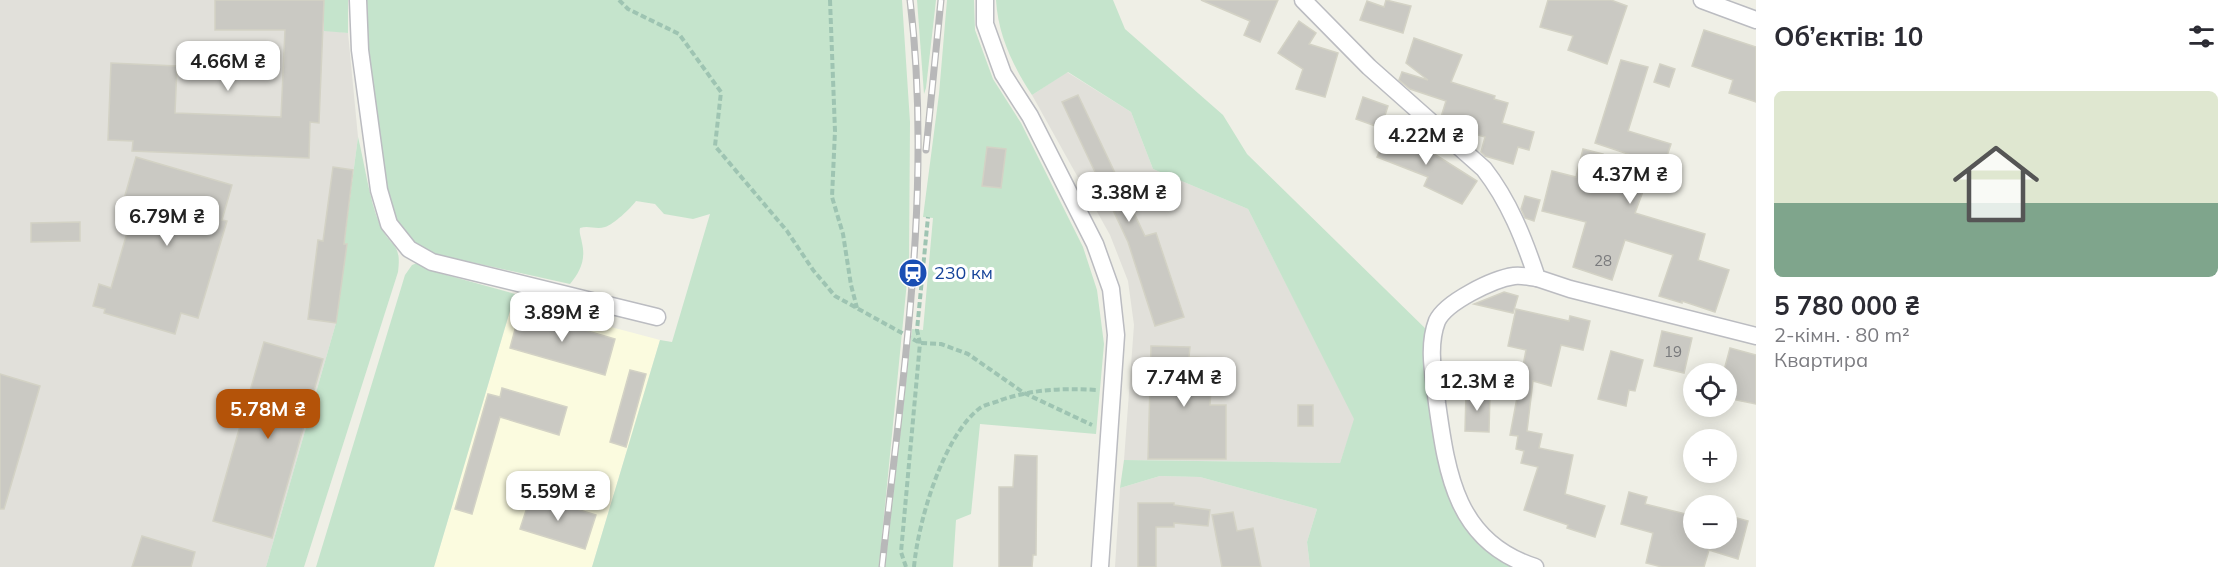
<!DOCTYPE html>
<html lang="uk">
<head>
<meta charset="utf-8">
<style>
  :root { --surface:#fff; --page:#f2f2f3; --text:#2b2b33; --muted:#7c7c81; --line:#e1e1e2; --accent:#b45309 }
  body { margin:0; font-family:Mulish,sans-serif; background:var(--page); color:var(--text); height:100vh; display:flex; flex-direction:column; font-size:22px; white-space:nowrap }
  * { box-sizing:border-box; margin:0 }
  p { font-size:20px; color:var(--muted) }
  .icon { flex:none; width:33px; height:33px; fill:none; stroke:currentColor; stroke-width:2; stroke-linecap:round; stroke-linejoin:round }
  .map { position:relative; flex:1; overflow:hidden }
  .details { display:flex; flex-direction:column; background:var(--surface); width:480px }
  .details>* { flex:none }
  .buttons { position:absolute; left:1683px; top:363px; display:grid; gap:12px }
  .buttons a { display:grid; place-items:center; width:54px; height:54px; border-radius:50%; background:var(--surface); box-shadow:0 3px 15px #0003; font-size:30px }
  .price { position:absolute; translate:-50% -51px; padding:0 14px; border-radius:12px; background:#fff; color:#222; font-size:20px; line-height:39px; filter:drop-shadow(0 2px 3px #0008) }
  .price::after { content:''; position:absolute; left:50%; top:36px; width:18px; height:14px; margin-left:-9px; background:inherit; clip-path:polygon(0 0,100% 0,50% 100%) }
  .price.current { background:var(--accent); color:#fff }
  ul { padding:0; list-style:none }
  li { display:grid; align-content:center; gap:12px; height:318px; padding:0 18px }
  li+li { border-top:2px solid var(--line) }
  li span { display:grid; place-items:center; height:186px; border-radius:9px; color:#555 }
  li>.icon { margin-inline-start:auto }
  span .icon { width:108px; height:108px; fill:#fffc; stroke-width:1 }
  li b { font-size:26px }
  h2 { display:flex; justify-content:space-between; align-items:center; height:72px; padding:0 18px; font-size:26px }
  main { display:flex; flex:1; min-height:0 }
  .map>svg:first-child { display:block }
</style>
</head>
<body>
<main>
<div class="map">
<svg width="1756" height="567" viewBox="0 0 1756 567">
  <rect width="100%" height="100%" fill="#efefe6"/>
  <polygon fill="#fbfbdf" points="513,301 660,340 592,567 434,567"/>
  <g fill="#e1e0da">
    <polygon points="0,0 324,0 324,30 348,33 358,137 344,243 347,244 336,323 266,567 0,567"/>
    <polygon points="1067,72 1131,112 1153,169 1248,209 1355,419 1340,463 1124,460 1134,325 1128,281 1110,235 1032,95"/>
    <polygon points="1160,476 1200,477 1317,509 1307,542 1310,567 1115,567 1120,488"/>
  </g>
  <g fill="#c5e4cc">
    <polygon points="324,0 348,0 348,33 324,31"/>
    <path d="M 367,0 L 902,0 L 910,122 L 909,261 L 879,567 L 592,567 L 660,340 L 672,342 L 710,214 L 693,219 L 664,214 L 655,204 L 636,201 C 631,208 613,225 605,227 C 596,230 589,225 580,228 C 579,234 581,236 582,243 C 586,260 580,272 570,284 L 434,254 L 410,240 L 396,219 L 386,190 L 368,50 Z"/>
    <polygon points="917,0 936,0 926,88 924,94"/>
    <polygon points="947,0 974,0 975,30 993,79 1021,123 1083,247 1097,290 1104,344 1096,434 980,424 971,514 956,520 953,567 885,567 912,329 923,330 933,218 923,217 939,94"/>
    <path d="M 996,0 L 1113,0 L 1125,29 L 1223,115 L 1247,154 L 1430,333 L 1458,508 L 1518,567 L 1310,567 L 1307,542 L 1317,509 L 1200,477 L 1160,476 L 1120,488 L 1124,460 L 1340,463 L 1354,419 L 1248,209 L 1153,169 L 1131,112 L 1068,72 L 1032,95 C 1013,66 998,35 996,0 Z"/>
    <path d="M 358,137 C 365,165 369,199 380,225 C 390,248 402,241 398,272 L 304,567 L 266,567 L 336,323 L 347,244 L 344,244 Z"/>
    <polygon points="417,263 432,271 515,294 434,567 316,567 405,275 412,265"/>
  </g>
  <g fill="#cac9c3" stroke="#d3d2c5" stroke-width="1.5">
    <polygon points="215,0 324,0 319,123 310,122 309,158 132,151 133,141 108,140 111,63 177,66 175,113 281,117 285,30 215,30"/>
    <polygon points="1201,0 1278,0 1260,42 1244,35 1250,21"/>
    <polygon points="1386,0 1411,6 1403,33 1360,20 1367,1 1384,7"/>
    <polygon points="1548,0 1611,0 1627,6 1607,64 1568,50 1573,36 1540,27"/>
    <polygon points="1299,21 1316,33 1309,44 1338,53 1325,97 1296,89 1303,69 1278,53"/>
    <polygon points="1704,30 1756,47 1756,102 1729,93 1733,80 1692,66"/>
    <polygon points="1414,38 1462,55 1451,82 1495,96 1494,99 1508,103 1502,123 1534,132 1529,150 1518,147 1513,164 1485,156 1481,152 1485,137 1454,128 1441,117 1446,101 1410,89 1399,80 1402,72 1428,80 1406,63"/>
    <polygon points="1621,60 1648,67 1628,131 1671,144 1666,159 1656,156 1635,213 1705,234 1698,260 1729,270 1715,312 1682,301 1682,303 1659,296 1673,255 1625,240 1612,280 1573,267 1586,222 1542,211 1552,171 1576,177 1583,149 1603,154 1596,179 1624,186 1634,156 1595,143"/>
    <polygon points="1660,64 1675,69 1669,87 1654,82"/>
    <polygon points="1078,95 1145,236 1156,233 1184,317 1155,326 1128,242 1062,102"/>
    <polygon points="1363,97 1388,106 1381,128 1356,119"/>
    <polygon points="1390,126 1477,181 1462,204 1424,186 1428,177 1377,157"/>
    <polygon points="987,147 1006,149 1001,188 982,186"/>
    <polygon points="136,157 232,185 222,220 227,221 198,318 181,313 175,334 104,313 105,309 93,306 99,284 111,288 136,202 124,199"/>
    <polygon points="333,167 353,170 344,244 347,244 336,323 308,319 318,240 323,241"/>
    <polygon points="1525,196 1540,200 1534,221 1525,218 1521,209"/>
    <polygon points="80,222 80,241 31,242 31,223"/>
    <polygon points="1504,292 1518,296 1513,313 1474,304"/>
    <polygon points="1516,309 1569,321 1570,316 1590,321 1583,350 1561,345 1551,386 1533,381 1527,431 1542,434 1539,448 1573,455 1565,494 1605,506 1595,537 1567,528 1568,525 1524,510 1538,467 1521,463 1524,451 1516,449 1518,436 1510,435 1526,350 1508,346"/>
    <polygon points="520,311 615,339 605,375 510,348"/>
    <polygon points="1662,331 1692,338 1684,373 1654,366"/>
    <polygon points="264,342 323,359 272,538 213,521"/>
    <polygon points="1151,346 1190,347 1189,357 1213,358 1210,405 1226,405 1226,459 1148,459"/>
    <polygon points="1730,348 1756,355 1756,404 1726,398 1726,374 1723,374"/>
    <polygon points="1611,351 1643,360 1635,391 1629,390 1626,406 1598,399"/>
    <polygon points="630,370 646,374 626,447 610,442"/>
    <polygon points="0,374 40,386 4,509 0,509"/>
    <polygon points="502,388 567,407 559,435 500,417 472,514 455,509 488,394 500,397"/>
    <polygon points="1466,392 1490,393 1489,432 1465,431"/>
    <rect x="1298" y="405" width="15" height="21"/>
    <polygon points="1015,455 1037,456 1036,555 1033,555 1032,567 999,567 999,487 1013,487"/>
    <polygon points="1629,492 1647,497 1645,504 1694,516 1694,538 1726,538 1726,515 1748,521 1738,559 1709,550 1704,567 1662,567 1646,563 1653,533 1621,524"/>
    <polygon points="531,495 596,515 585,549 520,529"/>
    <polygon points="1138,503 1174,503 1174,505 1210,510 1208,526 1174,523 1174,527 1156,527 1156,567 1138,567"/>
    <polygon points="1233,512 1237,531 1253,528 1261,567 1222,567 1212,515"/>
    <polygon points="142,536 195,552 191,567 132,567"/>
  </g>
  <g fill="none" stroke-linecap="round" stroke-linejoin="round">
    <g stroke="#bbbcc1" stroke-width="19">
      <g id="minor">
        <polyline points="358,0 360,50 379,190 389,224 409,249 432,262 657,317"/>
        <polyline points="985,0 985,24 1003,74 1030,116 1095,244 1111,289 1116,335 1100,567"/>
        <path d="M 1303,0 L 1369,67 L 1484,169 C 1509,201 1524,239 1537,278 L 1570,289 L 1756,336"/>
        <polyline points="1702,0 1756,20"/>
        <path d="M 1535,567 C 1456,542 1447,474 1437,403 C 1434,377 1427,347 1437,321 C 1446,302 1493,279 1514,276 C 1522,275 1529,277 1537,278"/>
      </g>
    </g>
    <g stroke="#9ec4b2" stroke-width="4" stroke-dasharray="6 3" stroke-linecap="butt">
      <polyline points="619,0 628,9 679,34 721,92 715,146 787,231 813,270 835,296 920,343 941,344 968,354 1024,393 1092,425"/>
      <polyline points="830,0 835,131 832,197 843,234 851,285 857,308"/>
      <polyline points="906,567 901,552 920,343 917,330 928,217"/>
      <path d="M 914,567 C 918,522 943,436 980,408 C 986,404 995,403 1001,400 C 1034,389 1063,388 1097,390"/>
    </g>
    <use href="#minor" stroke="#fff" stroke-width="16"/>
    <g stroke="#b8b8b9" stroke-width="7">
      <g id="rail">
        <polyline points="926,150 941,0"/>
        <path d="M 882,567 C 902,379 933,189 910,0"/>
      </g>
    </g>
    <use href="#rail" stroke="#fff" stroke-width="4.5" stroke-dasharray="14" stroke-linecap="butt"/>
  </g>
  <defs>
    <g id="station-disc" transform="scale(1.5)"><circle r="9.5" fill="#1a4fb4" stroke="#fff"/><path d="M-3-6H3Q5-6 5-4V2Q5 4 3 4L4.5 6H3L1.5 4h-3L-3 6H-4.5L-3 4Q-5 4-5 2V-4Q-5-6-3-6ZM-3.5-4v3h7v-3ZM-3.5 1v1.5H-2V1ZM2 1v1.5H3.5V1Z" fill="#fff"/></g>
  </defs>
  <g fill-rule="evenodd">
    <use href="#station-disc" x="913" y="273"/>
  </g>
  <g text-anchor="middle" stroke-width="6" stroke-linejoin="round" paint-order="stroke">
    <g font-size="15" fill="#797a7c">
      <text x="1603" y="266">28</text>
      <text x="1673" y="357">19</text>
    </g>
    <g font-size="18" fill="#164399" stroke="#fff" text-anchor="start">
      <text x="934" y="279">230 км</text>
    </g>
  </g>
</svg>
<div class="buttons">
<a><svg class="icon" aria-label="locate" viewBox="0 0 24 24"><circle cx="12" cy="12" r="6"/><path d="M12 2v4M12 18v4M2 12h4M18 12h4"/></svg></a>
<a>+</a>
<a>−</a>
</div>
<b class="price" style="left:228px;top:92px">4.66M ₴</b>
<b class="price" style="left:1426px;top:166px">4.22M ₴</b>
<b class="price" style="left:1630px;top:205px">4.37M ₴</b>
<b class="price" style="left:1129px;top:223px">3.38M ₴</b>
<b class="price" style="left:167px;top:247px">6.79M ₴</b>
<b class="price" style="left:562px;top:343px">3.89M ₴</b>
<b class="price" style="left:1184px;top:408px">7.74M ₴</b>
<b class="price" style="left:1477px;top:412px">12.3M ₴</b>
<b class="price current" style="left:268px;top:440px">5.78M ₴</b>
<b class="price" style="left:558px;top:522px">5.59M ₴</b>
</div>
<section class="details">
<h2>Об’єктів: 10<svg class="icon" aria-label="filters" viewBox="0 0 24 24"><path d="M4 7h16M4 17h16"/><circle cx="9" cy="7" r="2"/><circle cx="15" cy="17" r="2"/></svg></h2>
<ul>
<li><span style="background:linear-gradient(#dfe7d0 60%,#7fa58c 0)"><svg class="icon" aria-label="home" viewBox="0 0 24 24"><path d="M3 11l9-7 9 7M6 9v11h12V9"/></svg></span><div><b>5 780 000 ₴</b><p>2-кімн. · 80 m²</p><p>Квартира</p></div></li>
</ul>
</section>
</main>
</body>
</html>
